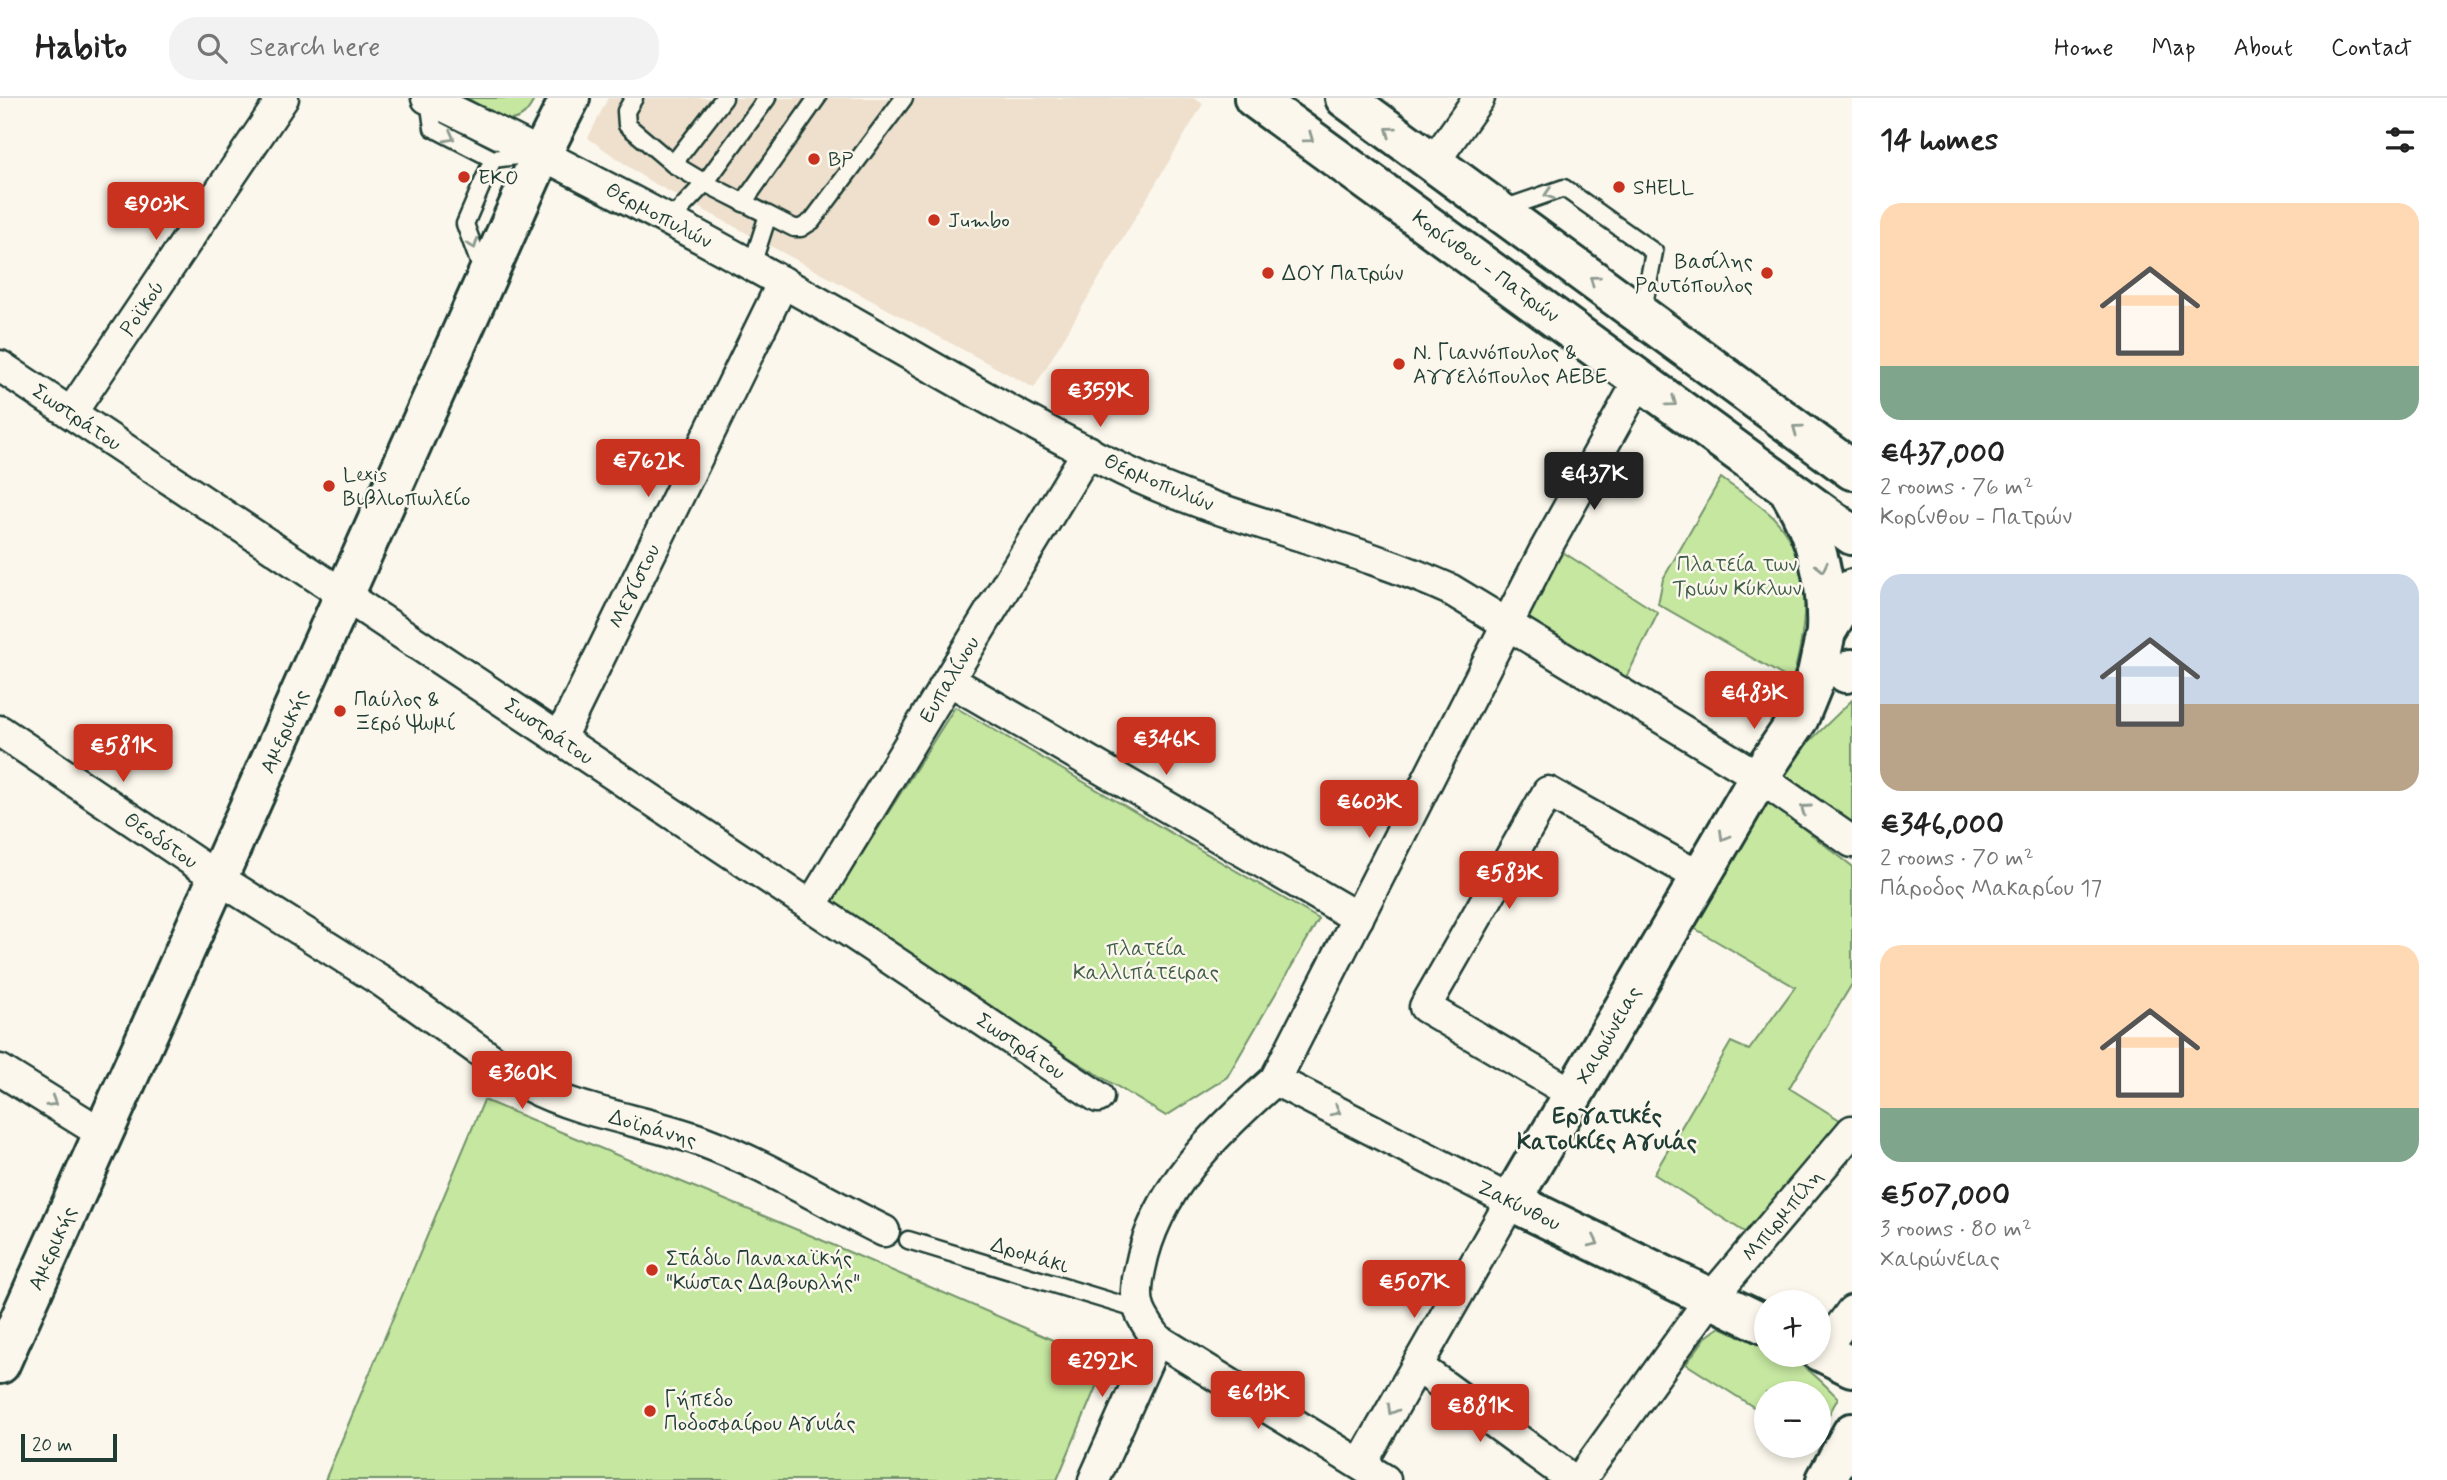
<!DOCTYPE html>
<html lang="en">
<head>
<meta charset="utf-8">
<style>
  :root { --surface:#fff; --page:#f2f2f2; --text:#222; --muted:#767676; --line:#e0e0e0; --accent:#c8321e }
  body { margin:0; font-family:Mynerve,sans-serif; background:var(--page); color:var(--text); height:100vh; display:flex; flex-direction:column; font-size:26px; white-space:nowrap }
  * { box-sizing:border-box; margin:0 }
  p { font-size:23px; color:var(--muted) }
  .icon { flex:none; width:38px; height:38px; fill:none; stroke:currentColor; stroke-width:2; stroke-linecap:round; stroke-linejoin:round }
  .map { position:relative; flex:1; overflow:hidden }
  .sheet { display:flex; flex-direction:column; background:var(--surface); width:595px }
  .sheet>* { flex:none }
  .fabs { position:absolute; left:1754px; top:1192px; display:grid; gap:14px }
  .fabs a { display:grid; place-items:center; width:77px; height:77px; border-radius:50%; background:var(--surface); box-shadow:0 4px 10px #0003; font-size:35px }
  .scale { position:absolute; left:21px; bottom:18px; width:96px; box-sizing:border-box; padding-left:7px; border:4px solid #1f3d34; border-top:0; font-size:19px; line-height:24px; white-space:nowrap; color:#1f3d34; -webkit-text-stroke:5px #fbf7ec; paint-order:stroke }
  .price { position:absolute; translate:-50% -60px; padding:0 16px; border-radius:7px; background:var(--accent); color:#fff; font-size:23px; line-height:46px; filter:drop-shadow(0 2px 4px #0008) }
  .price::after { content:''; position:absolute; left:50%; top:42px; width:21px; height:16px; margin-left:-10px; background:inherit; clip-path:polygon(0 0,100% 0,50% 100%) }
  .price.selected { background:#222; color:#fff }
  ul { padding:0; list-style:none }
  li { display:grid; align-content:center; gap:14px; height:371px; padding:0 28px }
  li span { display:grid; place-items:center; height:217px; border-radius:21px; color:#555 }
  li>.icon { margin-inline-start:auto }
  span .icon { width:126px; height:126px; fill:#fffc; stroke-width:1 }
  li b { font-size:30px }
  h2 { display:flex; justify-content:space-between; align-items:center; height:84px; padding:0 28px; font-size:30px }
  header { display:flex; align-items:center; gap:42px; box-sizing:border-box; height:98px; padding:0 35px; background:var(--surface); border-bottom:2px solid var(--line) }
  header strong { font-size:33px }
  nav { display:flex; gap:38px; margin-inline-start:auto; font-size:24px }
  .search { width:490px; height:63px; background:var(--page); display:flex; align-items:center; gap:18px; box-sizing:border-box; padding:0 24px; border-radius:28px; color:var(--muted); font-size:26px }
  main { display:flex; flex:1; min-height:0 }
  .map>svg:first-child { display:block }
</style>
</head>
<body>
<header>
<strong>Habito</strong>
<div class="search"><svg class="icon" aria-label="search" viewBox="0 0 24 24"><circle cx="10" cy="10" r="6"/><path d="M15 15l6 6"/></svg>Search here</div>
<nav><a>Home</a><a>Map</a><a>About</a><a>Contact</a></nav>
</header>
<main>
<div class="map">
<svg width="1852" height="1382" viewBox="0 0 1852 1382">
  <rect width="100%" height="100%" fill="#fbf7ec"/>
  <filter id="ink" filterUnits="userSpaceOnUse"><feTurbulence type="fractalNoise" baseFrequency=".0143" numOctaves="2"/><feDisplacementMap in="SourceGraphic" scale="14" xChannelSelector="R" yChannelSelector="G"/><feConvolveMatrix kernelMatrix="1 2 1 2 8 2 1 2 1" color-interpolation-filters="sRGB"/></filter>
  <g filter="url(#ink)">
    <polygon fill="#efe0cd" points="608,0 1194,0 1203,6 1034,290 646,81 588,40"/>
    <g fill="#c5e7a0" stroke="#72926a" stroke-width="2">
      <path d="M 467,0 L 535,0 C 528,14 522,23 505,22 Z"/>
      <path d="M 1721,380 C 1738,393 1758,404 1773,419 C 1816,462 1807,530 1792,583 L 1658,506 L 1663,481 Z"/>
      <polygon points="1558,451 1658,515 1624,584 1521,523"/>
      <polygon points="1852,602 1852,732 1775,677"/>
      <polygon points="955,609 1319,821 1227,979 1166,1018 933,877 828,810"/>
      <polygon points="1763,699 1852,768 1852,886 1789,990 1843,1024 1749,1137 1654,1076 1731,944 1749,952 1795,889 1687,826"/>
      <polygon points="484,1002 812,1138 1106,1265 1057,1382 325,1382"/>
      <path d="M 1720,1229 L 1766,1250 L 1766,1256 C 1797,1256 1817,1279 1838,1300 L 1827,1320 L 1818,1315 L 1818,1295 L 1766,1295 L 1766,1317 L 1686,1266 L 1706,1239 Z"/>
    </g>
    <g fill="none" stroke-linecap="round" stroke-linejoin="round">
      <g stroke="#1f3d34" stroke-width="21">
        <g id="lane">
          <polyline points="634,0 626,13 627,27 673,66 705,85 794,130 801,130 812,123 904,0"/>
          <polyline points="429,1 433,30 493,61"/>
          <polyline points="673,66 724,0"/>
          <polyline points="743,105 817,0"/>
          <polyline points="1503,111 1564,90 1654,154 1642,217"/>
          <polyline points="670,122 705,85 767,0"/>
          <polyline points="752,167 768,117"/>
          <polyline points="483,175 465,126 493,61 533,56"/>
          <polyline points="908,1142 1139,1212"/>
        </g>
      </g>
      <g stroke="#1f3d34" stroke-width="35">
        <g id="street">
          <path d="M 427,0 C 548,58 665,119 782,184 C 896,247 1007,315 1123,372 C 1228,423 1345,444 1451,492 L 1759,679 L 1852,744"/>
          <polyline points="1433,65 1479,0"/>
          <polyline points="0,268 1098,999"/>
          <polyline points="71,315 283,0"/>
          <polyline points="949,582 1358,820"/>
          <path d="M 0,633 L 218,780 L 383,884 L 529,988 C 583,1016 645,1022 702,1043 C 766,1067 823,1103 884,1133"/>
          <polyline points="560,640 783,184"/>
          <polyline points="811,808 1088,353"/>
          <polyline points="0,972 103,1036"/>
          <polyline points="1275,982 1511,1103 1361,1366"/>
          <polyline points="1573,996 1425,909 1548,694 1700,779"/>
          <polyline points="1825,1255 1835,1236 1852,1213"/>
          <polyline points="1417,1268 1573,1382"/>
          <polyline points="1094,1382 1157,1241"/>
          <path d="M 1385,1382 L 1157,1241 C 1151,1232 1144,1223 1140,1213 C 1135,1201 1137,1183 1140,1171 C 1155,1092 1217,1033 1275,982 L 1544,454 L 1640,281"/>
          <polyline points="1580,1382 1711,1200 1852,1033"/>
        </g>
      </g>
      <g stroke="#1f3d34" stroke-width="44">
        <g id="secondary">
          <polyline points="1766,1227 1511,1103 1759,679 1799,620 1817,576 1826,534 1852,491"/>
          <polyline points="1818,1252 1852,1269"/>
          <polyline points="0,1266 542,55 570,0"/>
          <polyline points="1826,1382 1852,1335"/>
        </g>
      </g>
      <g stroke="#1f3d34" stroke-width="44">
        <g id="highway">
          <polyline points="1254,0 1852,437"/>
          <polyline points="1345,0 1852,372"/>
          <path d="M 1791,396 C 1817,439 1828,483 1826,534"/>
          <polyline points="1846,575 1852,571"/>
        </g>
      </g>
      <use href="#lane" stroke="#fbf7ec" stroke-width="16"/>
      <use href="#street" stroke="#fbf7ec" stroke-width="30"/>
      <use href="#secondary" stroke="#fbf7ec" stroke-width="38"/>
      <use href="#highway" stroke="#fbf7ec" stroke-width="38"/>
    </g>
    <defs><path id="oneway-chevron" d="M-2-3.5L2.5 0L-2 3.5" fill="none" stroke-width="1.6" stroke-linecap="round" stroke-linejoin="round" transform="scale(1.75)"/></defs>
    <g stroke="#8d9a90">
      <use href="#oneway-chevron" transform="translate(1390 33) rotate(-144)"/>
      <use href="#oneway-chevron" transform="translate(450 39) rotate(28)"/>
      <use href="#oneway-chevron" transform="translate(1309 40) rotate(36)"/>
      <use href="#oneway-chevron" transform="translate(1549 96) rotate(162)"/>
      <use href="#oneway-chevron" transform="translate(473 146) rotate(69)"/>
      <use href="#oneway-chevron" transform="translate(1594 182) rotate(-144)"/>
      <use href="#oneway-chevron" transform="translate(1672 304) rotate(36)"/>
      <use href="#oneway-chevron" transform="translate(1797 331) rotate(-144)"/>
      <use href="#oneway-chevron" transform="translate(1822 469) rotate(77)"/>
      <use href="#oneway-chevron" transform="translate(1805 711) rotate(-145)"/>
      <use href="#oneway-chevron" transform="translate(1724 738) rotate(120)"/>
      <use href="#oneway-chevron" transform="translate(52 1004) rotate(32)"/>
      <use href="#oneway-chevron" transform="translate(1336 1013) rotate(27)"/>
      <use href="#oneway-chevron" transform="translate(1594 1144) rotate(26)"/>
      <use href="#oneway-chevron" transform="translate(1392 1312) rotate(120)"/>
    </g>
  </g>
  <g fill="#c8321e" stroke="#fbf7ec" stroke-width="2.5">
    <circle cx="814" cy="61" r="7"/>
    <circle cx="464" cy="79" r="7"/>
    <circle cx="1619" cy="89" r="7"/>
    <circle cx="934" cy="122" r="7"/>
    <circle cx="1268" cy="175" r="7"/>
    <circle cx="1767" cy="175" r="7"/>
    <circle cx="1399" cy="266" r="7"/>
    <circle cx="329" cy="388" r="7"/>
    <circle cx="340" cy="613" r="7"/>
    <circle cx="652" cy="1172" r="7"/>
    <circle cx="650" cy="1313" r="7"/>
  </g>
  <g text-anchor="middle" stroke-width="5" stroke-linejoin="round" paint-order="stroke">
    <g font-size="21" fill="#1f3d34" stroke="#fbf7ec" text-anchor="start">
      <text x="828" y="68">BP</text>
      <text x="478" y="86">EKO</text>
      <text x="1633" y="96">SHELL</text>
      <text x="948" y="129">Jumbo</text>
      <text x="1753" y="170" text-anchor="end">Βασίλης<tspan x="1753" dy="24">Ραυτόπουλος</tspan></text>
      <text x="1282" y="182">ΔΟΥ Πατρών</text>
      <text x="1413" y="261">Ν. Γιαννόπουλος &amp;<tspan x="1413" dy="24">Αγγελόπουλος ΑΕΒΕ</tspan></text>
      <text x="343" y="383">Lexis<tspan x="343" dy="24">Βιβλιοπωλείο</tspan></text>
      <text x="354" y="608">Παύλος &amp;<tspan x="354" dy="24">Ξερό Ψωμί</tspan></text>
      <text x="666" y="1167">Στάδιο Παναχαϊκής<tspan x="666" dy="24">"Κώστας Δαβουρλής"</tspan></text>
      <text x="664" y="1308">Γήπεδο<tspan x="664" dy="24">Ποδοσφαίρου Αγυιάς</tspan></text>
    </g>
    <g font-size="21" fill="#1f3d34" stroke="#fbf7ec">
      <text transform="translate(659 117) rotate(28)" y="7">Θερμοπυλών</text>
      <text transform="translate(1486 168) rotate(36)" y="7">Κορίνθου - Πατρών</text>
      <text transform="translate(142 210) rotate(-56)" y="7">Ροϊκού</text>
      <text transform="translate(77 319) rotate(34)" y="7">Σωστράτου</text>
      <text transform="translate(1159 384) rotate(23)" y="7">Θερμοπυλών</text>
      <text transform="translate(634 488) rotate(-64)" y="7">Μεγίστου</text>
      <text transform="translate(949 581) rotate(-59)" y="7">Ευπαλίνου</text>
      <text transform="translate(284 633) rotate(-66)" y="7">Αμερικής</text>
      <text transform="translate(549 633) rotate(34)" y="7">Σωστράτου</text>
      <text transform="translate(161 742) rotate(34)" y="7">Θεοδότου</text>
      <text transform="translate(1608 937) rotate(-60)" y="7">Χαιρώνειας</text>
      <text transform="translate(1021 948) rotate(34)" y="7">Σωστράτου</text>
      <text transform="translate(653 1030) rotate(16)" y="7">Δοϊράνης</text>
      <text transform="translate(1519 1107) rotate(26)" y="7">Ζακύνθου</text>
      <text transform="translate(1782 1117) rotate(-50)" y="7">Μπιρμπίλη</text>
      <text transform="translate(52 1150) rotate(-66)" y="7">Αμερικής</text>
      <text transform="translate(1030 1157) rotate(17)" y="7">Δρομάκι</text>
    </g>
    <g font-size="21" fill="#405f4a" stroke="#fbf7ec">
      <text x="1737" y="473">Πλατεία των<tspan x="1737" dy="24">Τριών Κύκλων</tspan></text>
      <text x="1146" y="857">πλατεία<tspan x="1146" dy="24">Καλλιπάτειρας</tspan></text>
    </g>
    <g font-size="23" font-weight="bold" fill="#1f3d34" stroke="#fbf7ec">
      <text x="1607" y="1025">Εργατικές<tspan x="1607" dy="26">Κατοικίες Αγυιάς</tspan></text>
    </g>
  </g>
</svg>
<div class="fabs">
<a>+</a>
<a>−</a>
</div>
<div class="scale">20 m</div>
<b class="price" style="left:156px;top:144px">€903K</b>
<b class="price" style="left:1100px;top:331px">€359K</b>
<b class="price" style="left:648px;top:401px">€762K</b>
<b class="price selected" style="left:1594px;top:414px">€437K</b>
<b class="price" style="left:1754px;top:633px">€483K</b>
<b class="price" style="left:1166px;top:679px">€346K</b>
<b class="price" style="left:123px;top:686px">€581K</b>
<b class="price" style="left:1369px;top:742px">€603K</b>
<b class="price" style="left:1509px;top:813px">€583K</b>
<b class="price" style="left:522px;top:1013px">€360K</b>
<b class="price" style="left:1414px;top:1222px">€507K</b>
<b class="price" style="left:1102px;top:1301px">€292K</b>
<b class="price" style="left:1258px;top:1333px">€613K</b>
<b class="price" style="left:1480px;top:1346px">€881K</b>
</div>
<section class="sheet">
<h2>14 homes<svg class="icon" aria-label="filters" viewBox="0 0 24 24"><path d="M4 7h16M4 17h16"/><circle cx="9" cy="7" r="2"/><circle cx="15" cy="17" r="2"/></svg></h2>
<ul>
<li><span style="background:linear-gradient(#ffd9b3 75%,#7fa58c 0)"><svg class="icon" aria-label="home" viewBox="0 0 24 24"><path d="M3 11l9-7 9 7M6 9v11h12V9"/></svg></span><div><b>€437,000</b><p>2 rooms · 76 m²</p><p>Κορίνθου - Πατρών</p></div></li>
<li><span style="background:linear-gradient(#c9d6e8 60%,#b9a48a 0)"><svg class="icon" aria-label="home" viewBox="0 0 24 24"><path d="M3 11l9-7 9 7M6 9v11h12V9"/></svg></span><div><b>€346,000</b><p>2 rooms · 70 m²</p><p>Πάροδος Μακαρίου 17</p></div></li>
<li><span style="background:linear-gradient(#ffd9b3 75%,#7fa58c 0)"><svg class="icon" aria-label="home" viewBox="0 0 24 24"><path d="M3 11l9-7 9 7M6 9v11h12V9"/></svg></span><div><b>€507,000</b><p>3 rooms · 80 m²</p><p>Χαιρώνειας</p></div></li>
</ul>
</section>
</main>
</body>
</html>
